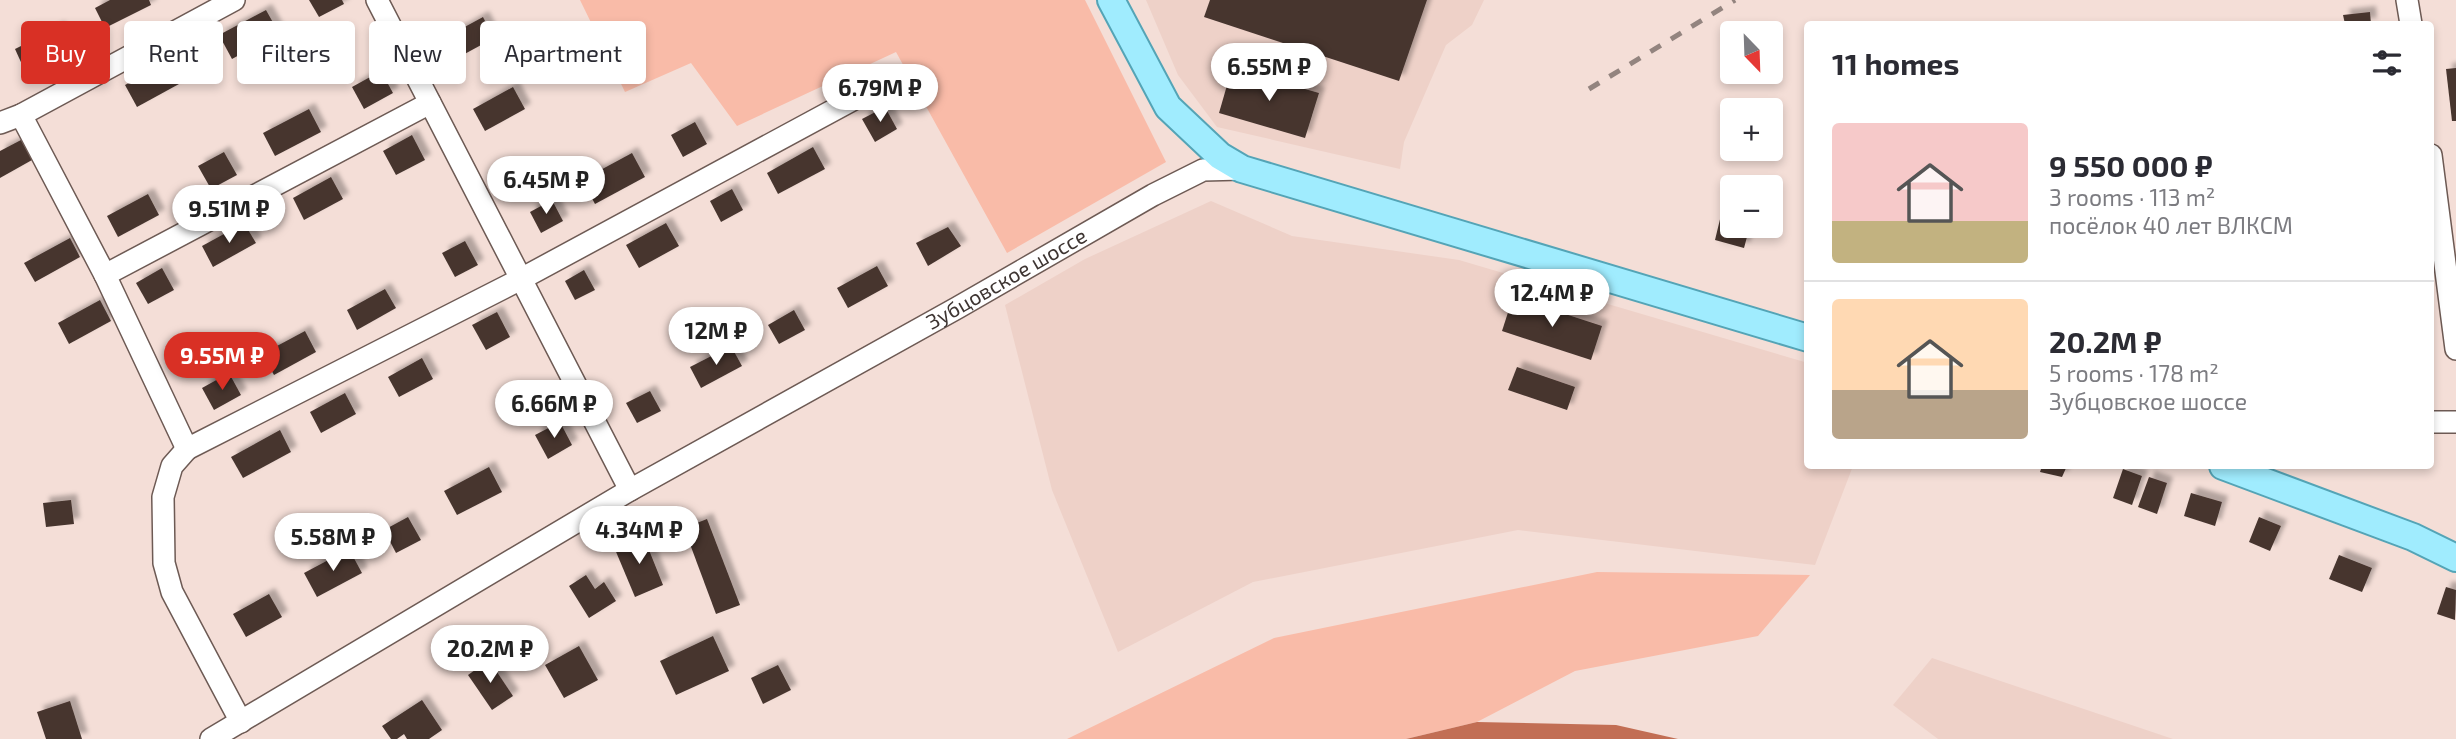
<!DOCTYPE html>
<html lang="en">
<head>
<meta charset="utf-8">
<style>
  :root { --surface:#fff; --page:#f2f2f3; --text:#2b2b33; --muted:#7c7c81; --line:#e1e1e2; --accent:#d93025 }
  body { margin:0; font-family:"Exo 2",sans-serif; background:var(--page); color:var(--text); height:100vh; display:flex; flex-direction:column; font-size:26px; white-space:nowrap }
  * { box-sizing:border-box; margin:0 }
  p { font-size:23px; color:var(--muted) }
  .icon { flex:none; width:38px; height:38px; fill:none; stroke:currentColor; stroke-width:2; stroke-linecap:round; stroke-linejoin:round }
  .map { position:relative; flex:1; overflow:hidden }
  .panel { position:absolute; left:1804px; top:21px; width:630px; height:448px; display:flex; flex-direction:column; background:var(--surface); border-radius:7px; box-shadow:0 4px 10px #0003 }
  .panel>* { flex:none }
  .banner { position:absolute; left:21px; top:21px; width:665px; height:63px; display:flex; gap:14px }
  .needle { width:46px; rotate:157deg }
  .buttons { position:absolute; left:1720px; top:21px; display:grid; gap:14px }
  .buttons a { display:grid; place-items:center; width:63px; height:63px; border-radius:7px; background:var(--surface); box-shadow:0 4px 10px #0003; font-size:35px }
  .price { position:absolute; translate:-50% -60px; padding:0 16px; border-radius:24px; background:#fff; color:#222; font-size:23px; line-height:46px; filter:drop-shadow(0 2px 4px #0008) }
  .price::after { content:''; position:absolute; left:50%; top:42px; width:21px; height:16px; margin-left:-10px; background:inherit; clip-path:polygon(0 0,100% 0,50% 100%) }
  .price.active { background:var(--accent); color:#fff }
  ul { padding:0; list-style:none }
  li { display:flex; align-items:center; gap:21px; height:175px; padding:0 28px }
  li+li { border-top:2px solid var(--line) }
  li span { display:grid; place-items:center; flex:none; width:196px; height:140px; border-radius:7px; color:#555 }
  li>.icon { margin-inline-start:auto }
  span .icon { width:84px; height:84px; fill:#fffc; stroke-width:1 }
  li b { font-size:30px }
  h2 { display:flex; justify-content:space-between; align-items:center; height:84px; padding:0 28px; font-size:30px }
  .tag { padding:0 24px; border-radius:7px; background:var(--surface); box-shadow:0 4px 10px #0003; font-size:24px; line-height:63px }
  .tag.active { background:var(--accent); color:#fff }
  .map>svg:first-child { display:block }
</style>
</head>
<body>
<div class="map">
<svg width="2456" height="739" viewBox="0 0 2456 739">
  <defs>
    <filter id="shadow"><feDropShadow dx="6" dy="-6" stdDeviation="2" flood-color="#0004"/></filter>
  </defs>
  <rect width="100%" height="100%" fill="#f4ded7"/>
  <g fill="#eed1c8">
    <polygon points="1146,0 1484,0 1472,25 1446,45 1404,142 1400,169 1217,127 1178,75"/>
    <polygon points="1211,201 1292,236 1459,260 1808,363 1808,466 1853,466 1815,565 1518,530 1253,582 1118,652 1052,490 1005,305 1085,259"/>
    <polygon points="1932,658 2173,739 1938,739 1893,705"/>
  </g>
  <g fill="#f9bba8">
    <polygon points="580,0 1085,0 1166,162 1007,253 896,52 737,126 691,63 625,92"/>
    <polygon points="1597,572 1810,575 1758,636 1575,671 1477,722 1406,739 1067,739 1274,638"/>
  </g>
  <polygon fill="#c26e54" points="1477,722 1616,725 1678,739 1406,739"/>
  <g fill="#46352f" filter="url(#shadow)">
    <polygon points="110,0 149,0 151,5 105,28 95,8"/>
    <polygon points="309,0 342,0 344,4 319,17"/>
    <polygon points="1210,0 1427,0 1399,81 1204,17"/>
    <polygon points="266,10 279,33 232,59 219,35"/>
    <polygon points="2370,12 2371,24 2345,24 2343,15"/>
    <polygon points="483,17 494,38 448,63 437,42"/>
    <polygon points="59,27 70,49 25,71 15,49"/>
    <polygon points="167,62 179,84 137,107 125,85"/>
    <polygon points="1232,68 1319,93 1305,138 1219,113"/>
    <polygon points="2456,68 2456,121 2452,121 2446,69"/>
    <polygon points="381,71 393,93 364,109 352,87"/>
    <polygon points="513,87 525,109 485,131 473,109"/>
    <polygon points="885,107 897,129 875,142 862,119"/>
    <polygon points="309,109 321,132 275,156 263,133"/>
    <polygon points="695,122 707,144 683,157 671,135"/>
    <polygon points="412,135 425,160 396,175 383,151"/>
    <polygon points="21,140 32,160 0,178 0,151"/>
    <polygon points="813,147 825,169 778,194 767,173"/>
    <polygon points="224,152 237,175 211,189 198,166"/>
    <polygon points="632,153 645,177 595,204 582,180"/>
    <polygon points="331,177 343,199 304,220 293,198"/>
    <polygon points="1728,186 1732,187 1732,226 1750,226 1744,248 1715,240"/>
    <polygon points="732,189 743,210 721,222 710,201"/>
    <polygon points="148,194 159,215 118,237 107,216"/>
    <polygon points="552,200 563,221 541,233 530,212"/>
    <polygon points="244,223 256,243 213,267 202,246"/>
    <polygon points="666,223 679,246 639,268 626,245"/>
    <polygon points="948,227 961,246 928,266 916,243"/>
    <polygon points="70,238 80,257 35,282 24,263"/>
    <polygon points="465,241 478,265 455,277 442,253"/>
    <polygon points="877,266 888,286 848,308 837,288"/>
    <polygon points="162,268 174,290 148,304 136,283"/>
    <polygon points="584,270 595,290 575,300 565,281"/>
    <polygon points="385,289 396,308 357,330 347,310"/>
    <polygon points="1513,297 1602,326 1591,360 1502,331"/>
    <polygon points="100,300 111,321 69,344 58,323"/>
    <polygon points="794,310 805,330 779,344 768,325"/>
    <polygon points="497,312 510,337 486,350 472,325"/>
    <polygon points="305,331 316,352 274,375 262,354"/>
    <polygon points="731,346 742,366 701,388 690,367"/>
    <polygon points="422,358 433,379 399,397 388,377"/>
    <polygon points="1517,367 1575,387 1567,410 1508,390"/>
    <polygon points="229,373 241,395 214,410 202,388"/>
    <polygon points="650,391 661,411 637,423 626,403"/>
    <polygon points="345,393 356,414 321,433 310,412"/>
    <polygon points="560,422 572,445 548,459 535,435"/>
    <polygon points="280,430 291,452 243,478 231,457"/>
    <polygon points="2042,466 2067,466 2062,477 2040,472"/>
    <polygon points="489,467 502,492 457,515 444,491"/>
    <polygon points="2123,469 2142,476 2132,505 2113,498"/>
    <polygon points="2149,477 2167,483 2157,514 2138,507"/>
    <polygon points="2191,493 2222,502 2215,526 2184,516"/>
    <polygon points="71,500 74,524 46,527 43,503"/>
    <polygon points="408,517 421,540 396,553 384,530"/>
    <polygon points="2259,517 2281,526 2270,551 2249,542"/>
    <polygon points="707,519 740,605 716,614 684,528"/>
    <polygon points="643,535 663,585 635,597 614,547"/>
    <polygon points="349,549 362,573 317,597 304,573"/>
    <polygon points="2339,555 2372,568 2362,592 2329,579"/>
    <polygon points="586,575 595,589 604,582 616,601 589,618 569,586"/>
    <polygon points="2446,587 2456,590 2455,620 2437,614"/>
    <polygon points="269,594 282,617 246,637 233,614"/>
    <polygon points="713,636 729,671 676,695 660,661"/>
    <polygon points="579,646 598,680 564,698 545,665"/>
    <polygon points="489,660 513,696 492,710 468,675"/>
    <polygon points="778,665 791,690 763,704 751,678"/>
    <polygon points="422,700 442,730 429,739 407,739 404,734 397,739 391,739 382,726"/>
    <polygon points="70,701 82,739 46,739 37,712"/>
  </g>
  <g fill="none" stroke-linecap="round" stroke-linejoin="round">
    <g stroke="#6d5a54" stroke-width="24">
      <g id="minor">
        <polyline points="377,0 630,490"/>
        <polyline points="2407,0 2411,24"/>
        <polyline points="21,115 105,275 187,449 521,279 869,91"/>
        <polyline points="0,123 21,115 234,0"/>
        <polyline points="2431,155 2456,349"/>
        <polyline points="105,275 430,103"/>
        <polyline points="2431,422 2456,422"/>
        <polyline points="187,449 172,466 163,497 164,563 172,592 241,722"/>
        <path id="s1" d="M 211,739 L 630,490 L 957,308 L 1153,195 L 1203,170 L 1242,169"/>
      </g>
    </g>
    <g stroke="#54a4b6" stroke-width="30">
      <g id="major">
        <polyline points="1111,0 1168,107 1220,156 1242,169 1808,338"/>
        <polyline points="2223,466 2413,537 2456,558"/>
      </g>
    </g>
    <use href="#minor" stroke="#fff" stroke-width="21"/>
    <use href="#major" stroke="#a0ecfe" stroke-width="26"/>
    <polyline stroke="#93847f" stroke-width="5" stroke-dasharray="12 12" stroke-linecap="butt" points="1589,89 1735,0"/>
  </g>
  <g text-anchor="middle" stroke-width="7" stroke-linejoin="round" paint-order="stroke">
    <g font-size="21" fill="#3e3532" stroke="#fff">
      <text dy="7" stroke="none"><textPath href="#s1" startOffset="919">Зубцовское шоссе</textPath></text>
    </g>
  </g>
</svg>
<div class="buttons">
<a><svg class="needle" viewBox="-14 -14 28 28"><path d="M0-13l5 13h-10z" fill="#e53935"/><path d="M0 13l5-13h-10z" fill="#7c7c81"/></svg></a>
<a>+</a>
<a>−</a>
</div>
<b class="price" style="left:1269px;top:103px">6.55M ₽</b>
<b class="price" style="left:880px;top:124px">6.79M ₽</b>
<b class="price" style="left:546px;top:216px">6.45M ₽</b>
<b class="price" style="left:229px;top:245px">9.51M ₽</b>
<b class="price" style="left:1552px;top:329px">12.4M ₽</b>
<b class="price" style="left:716px;top:367px">12M ₽</b>
<b class="price active" style="left:222px;top:392px">9.55M ₽</b>
<b class="price" style="left:554px;top:440px">6.66M ₽</b>
<b class="price" style="left:639px;top:566px">4.34M ₽</b>
<b class="price" style="left:333px;top:573px">5.58M ₽</b>
<b class="price" style="left:490px;top:685px">20.2M ₽</b>
<div class="banner">
<a class="tag active">Buy</a>
<a class="tag">Rent</a>
<a class="tag">Filters</a>
<a class="tag">New</a>
<a class="tag">Apartment</a>
</div>
<section class="panel">
<h2>11 homes<svg class="icon" aria-label="filters" viewBox="0 0 24 24"><path d="M4 7h16M4 17h16"/><circle cx="9" cy="7" r="2"/><circle cx="15" cy="17" r="2"/></svg></h2>
<ul>
<li><span style="background:linear-gradient(#f6c9c9 70%,#c2b280 0)"><svg class="icon" aria-label="home" viewBox="0 0 24 24"><path d="M3 11l9-7 9 7M6 9v11h12V9"/></svg></span><div><b>9 550 000 ₽</b><p>3 rooms · 113 m²</p><p>посёлок 40 лет ВЛКСМ</p></div></li>
<li><span style="background:linear-gradient(#ffd9b3 65%,#b9a48a 0)"><svg class="icon" aria-label="home" viewBox="0 0 24 24"><path d="M3 11l9-7 9 7M6 9v11h12V9"/></svg></span><div><b>20.2M ₽</b><p>5 rooms · 178 m²</p><p>Зубцовское шоссе</p></div></li>
</ul>
</section>
</div>
</body>
</html>
